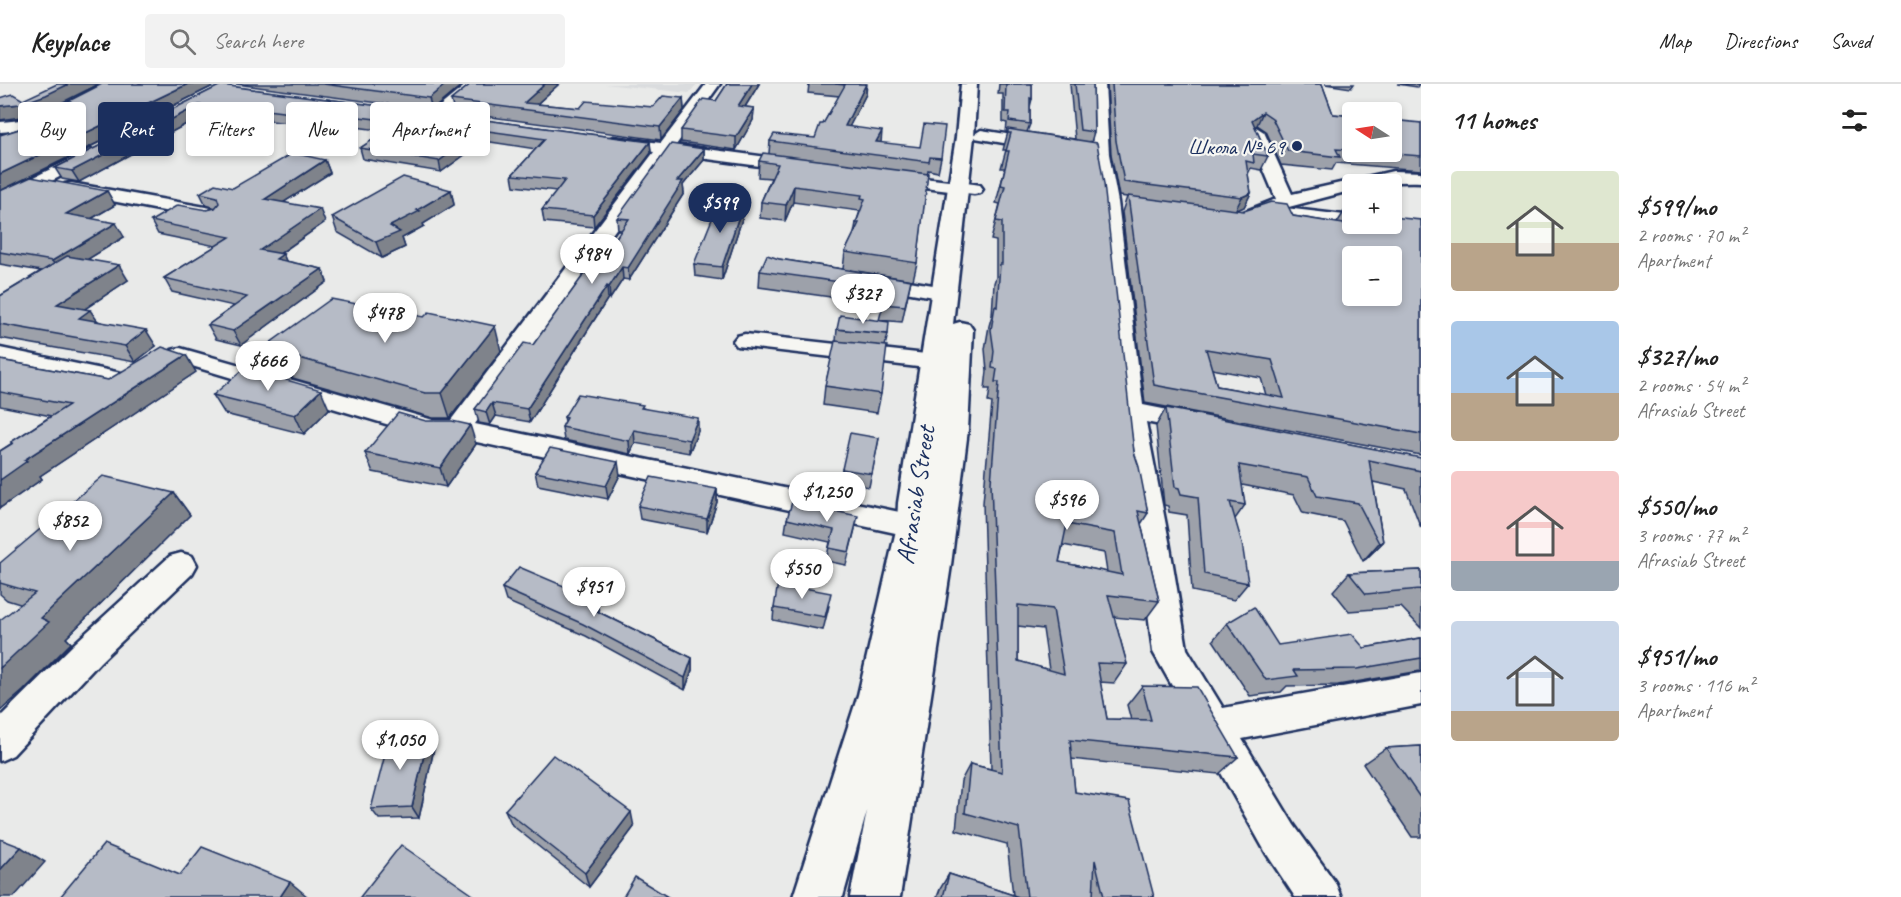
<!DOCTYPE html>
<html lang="en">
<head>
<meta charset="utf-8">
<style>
  :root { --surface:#fff; --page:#f2f2f2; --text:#222; --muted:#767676; --line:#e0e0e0; --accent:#1b2f5e }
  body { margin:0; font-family:Caveat,sans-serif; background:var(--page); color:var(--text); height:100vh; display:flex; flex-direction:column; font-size:22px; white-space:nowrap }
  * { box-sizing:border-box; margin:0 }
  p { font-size:20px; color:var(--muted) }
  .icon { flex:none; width:33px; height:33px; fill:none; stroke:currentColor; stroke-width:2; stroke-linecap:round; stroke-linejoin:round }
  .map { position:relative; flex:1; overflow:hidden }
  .sheet { display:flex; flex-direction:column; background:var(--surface); width:480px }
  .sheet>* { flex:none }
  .top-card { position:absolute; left:18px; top:18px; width:570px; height:54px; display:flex; gap:12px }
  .needle { width:39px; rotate:282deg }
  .tools { position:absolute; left:1342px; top:18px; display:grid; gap:12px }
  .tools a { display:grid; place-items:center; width:60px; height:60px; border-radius:6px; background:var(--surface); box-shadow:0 3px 9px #0003; font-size:30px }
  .price { position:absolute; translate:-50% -51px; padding:0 14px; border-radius:21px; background:#fff; color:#222; font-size:20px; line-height:39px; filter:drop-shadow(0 2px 3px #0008) }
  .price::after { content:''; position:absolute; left:50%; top:36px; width:18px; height:14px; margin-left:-9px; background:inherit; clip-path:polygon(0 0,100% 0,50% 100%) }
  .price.on { background:var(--accent); color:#fff }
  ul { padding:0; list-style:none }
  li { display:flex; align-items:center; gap:18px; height:150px; padding:0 30px }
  li span { display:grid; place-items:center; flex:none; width:168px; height:120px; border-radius:6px; color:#555 }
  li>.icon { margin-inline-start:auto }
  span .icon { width:72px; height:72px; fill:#fffc; stroke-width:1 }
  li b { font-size:26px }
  h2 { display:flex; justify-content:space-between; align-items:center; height:72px; padding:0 30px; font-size:26px }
  .chip { padding:0 21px; border-radius:6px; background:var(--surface); box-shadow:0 3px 9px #0003; font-size:21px; line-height:54px }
  .chip.on { background:var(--accent); color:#fff }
  header { display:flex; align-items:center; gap:36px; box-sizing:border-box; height:84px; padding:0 30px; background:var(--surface); border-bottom:2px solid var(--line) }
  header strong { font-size:28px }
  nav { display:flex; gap:33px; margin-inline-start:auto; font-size:21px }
  .search { width:420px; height:54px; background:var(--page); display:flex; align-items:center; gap:15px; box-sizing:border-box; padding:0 21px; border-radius:6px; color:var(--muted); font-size:22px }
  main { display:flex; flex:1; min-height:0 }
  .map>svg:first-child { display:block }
</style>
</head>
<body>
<header>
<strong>Keyplace</strong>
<div class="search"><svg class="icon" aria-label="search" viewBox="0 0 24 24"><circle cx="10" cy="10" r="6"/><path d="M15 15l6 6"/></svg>Search here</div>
<nav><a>Map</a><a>Directions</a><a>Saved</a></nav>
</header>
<main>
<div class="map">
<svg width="1421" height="813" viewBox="0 0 1421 813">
  <rect width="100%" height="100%" fill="#e9eae9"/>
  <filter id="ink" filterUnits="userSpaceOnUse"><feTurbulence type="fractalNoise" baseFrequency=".0167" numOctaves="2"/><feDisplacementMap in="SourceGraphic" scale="12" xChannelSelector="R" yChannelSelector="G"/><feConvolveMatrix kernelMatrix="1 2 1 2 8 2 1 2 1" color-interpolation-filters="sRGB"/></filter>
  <g filter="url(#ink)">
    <polygon fill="#dadcde" points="605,0 697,0 689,9"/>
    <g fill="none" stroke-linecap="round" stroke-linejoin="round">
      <g stroke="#1b2f5e" stroke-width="5">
        <g id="minor">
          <path d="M 104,0 L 122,0 C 116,7 106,11 98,15 C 67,33 36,46 0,48 L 0,38 C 39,37 71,18 104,0 Z"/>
          <polygon points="467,0 483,0 439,37 429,37 426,34 429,31"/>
          <polygon points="706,0 720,0 676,61 797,77 803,78 806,82 803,86 797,87 670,70 475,340 914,431 925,434 929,442 925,450 914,453 458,354 433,354 172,276 168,271 172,266 180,264 433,336 451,336 654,68 607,61 605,58 607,55 613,53 661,59"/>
          <polygon points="1091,0 1105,0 1109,70 1118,118 1143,321 1208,334 1212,340 1208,346 1199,349 1146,338 1169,457 1187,565 1223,624 1421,589 1421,621 1242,655 1294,741 1335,798 1341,813 1295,813 1266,769 1153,568 1139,457 1118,327 1100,118 1093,70"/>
          <path d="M 1256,43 L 1264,48 L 1292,110 L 1393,87 L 1421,88 L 1421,98 C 1398,97 1376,100 1353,100 L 1353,106 L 1285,124 L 1353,132 L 1353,140 L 1362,140 L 1353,144 L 1265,133 L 1243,141 L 1236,139 L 1234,135 L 1236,131 L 1276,115 L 1248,48 Z"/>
          <polygon points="981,46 1044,56 1052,61 1044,66 975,54 973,51"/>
          <polygon points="91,65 99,70 97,74 0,123 0,110"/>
          <polygon points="890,90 974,100 980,101 983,105 980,109 974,110 884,99 881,95 884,91"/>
          <polygon points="71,99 211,124 218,126 220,130 218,134 211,136 65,108 62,104 65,100"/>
          <polygon points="873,191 945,203 953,204 956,209 953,214 945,215 866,201 862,197 866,193"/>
          <polygon points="745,250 935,271 943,273 947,278 943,283 935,285 737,262 733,257 737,252"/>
          <polygon points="0,264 126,290 135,293 138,298 135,303 126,306 0,278"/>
          <polygon points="181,469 192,472 197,481 192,490 100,578 13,671 0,677 0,633 76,558 170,472"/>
        </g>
      </g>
      <g stroke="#1b2f5e" stroke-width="5">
        <polygon id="primary" points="961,0 977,0 974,53 953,240 960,238 969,240 973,246 968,346 951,481 900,813 850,813 867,727 843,813 793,813 858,611 897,442 898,419 956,53"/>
      </g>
      <use href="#minor" fill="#f6f6f2" fill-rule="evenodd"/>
      <use href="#primary" fill="#f6f6f2" fill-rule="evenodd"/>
    </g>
    <g fill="#9da1aa" stroke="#1b2f5e" stroke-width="1.5" fill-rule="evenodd">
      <polygon points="102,0 217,0 9,103 107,107 115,121 91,135 124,153 88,175 128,196 85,225 98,237 156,262 135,278 0,254 0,212 41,187 0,180 0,51 31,41 25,33 57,23"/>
      <polygon points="236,0 463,0 432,26"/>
      <polygon points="471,0 559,0 537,20 580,24 653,23 683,14 684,26 661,56 454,28 451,16"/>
      <polygon points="727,0 759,0 745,23 754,24 753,36 736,66 681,58 681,46 716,17"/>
      <polygon points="809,0 867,0 866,10 849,43 881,59 941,74 938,88 928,86 917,179 913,196 850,186 911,196 902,238 879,236 885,213 850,208 845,215 759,203 760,187 779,175 843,185 845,168 854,150 856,139 860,127 793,118 785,137 760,134 761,118 771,94 758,93 759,77 769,69 770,57 815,54 839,12 808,9"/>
      <path d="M 999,0 L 1032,0 L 1032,15 L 1030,23 L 1030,40 L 1027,48 L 1075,55 L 1070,0 L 1093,0 L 1094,48 L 1091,58 L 1134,368 L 1148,429 L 1141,440 L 1159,517 L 1145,536 L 1114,533 L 1127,580 L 1114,599 L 1100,598 L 1107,635 L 1131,636 L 1127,621 L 1142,602 L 1238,673 L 1219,690 L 1071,675 L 1075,708 L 1154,813 L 937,813 L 940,805 L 949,790 L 1013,811 L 1007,760 L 956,746 L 961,697 L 970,680 L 991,685 L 983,419 L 992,319 L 988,318 L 990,305 L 985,305 L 987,287 L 985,265 L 989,242 L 992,231 L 994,199 L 996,193 L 996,157 L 991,156 L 1000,120 L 996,119 L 1005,84 L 1001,84 L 1006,66 L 1003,66 L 1008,48 L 1006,48 L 1007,39 L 1003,38 L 1003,10 L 998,10 ZM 1063,461 L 1104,469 L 1107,488 L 1059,478 ZM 1018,542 L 1043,545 L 1049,586 L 1018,577 Z"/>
      <path d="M 1107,0 L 1322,0 L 1333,30 L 1353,32 L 1353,68 L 1392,68 L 1421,39 L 1421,86 L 1336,79 L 1332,86 L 1281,81 L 1266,47 L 1257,41 L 1255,43 L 1268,72 L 1261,86 L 1251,84 L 1248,90 L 1251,109 L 1244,123 L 1236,126 L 1293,132 L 1337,139 L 1344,128 L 1353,140 L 1421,136 L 1421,371 L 1145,319 L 1122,128 L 1127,113 L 1119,112 L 1111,70 ZM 1212,285 L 1261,294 L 1266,311 L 1217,302 Z"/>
      <polygon points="1325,0 1354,0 1351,4"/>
      <polygon points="1397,0 1419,0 1417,3"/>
      <polygon points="221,1 650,58 651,69 594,143 544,138 542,126 557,107 514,102 512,91 536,65 484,57 441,88 363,75 360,64 387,47 331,40 325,43 271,37 264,41 203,31 79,98 62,95 55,84"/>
      <polygon points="704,65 704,76 683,101 684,109 629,196 623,195 610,215 608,214 530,338 496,332 490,341 479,339 475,325 533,261 596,183 621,146 618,146 617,134"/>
      <polygon points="325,76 330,89 284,118 325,138 280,170 283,170 286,177 322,185 327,198 241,261 216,255 208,241 234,222 172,208 164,194 216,162 158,150 151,137 216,124 206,121 200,109 233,104"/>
      <polygon points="451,106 454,121 423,140 424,142 402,154 405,163 382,174 337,148 332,133"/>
      <polygon points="744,117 744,129 722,196 695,192 694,180"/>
      <polygon points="424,233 501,267 450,334 433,334 275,289 263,264"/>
      <polygon points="837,245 888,250 885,262 881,310 877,329 823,321 825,302 836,257"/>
      <polygon points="0,276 108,296 196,288 40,392 42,395 0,424 0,367 12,359 11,358 51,332 0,322"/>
      <polygon points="213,311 329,325 304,350 225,330"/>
      <polygon points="643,324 698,347 689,369 635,359 630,370 564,356 562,343 565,337 564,333"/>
      <polygon points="1166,324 1421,374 1421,444 1406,405 1373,398 1383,458 1366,475 1363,477 1343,437 1303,429 1294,411 1242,401 1245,421 1235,435 1248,499 1234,516 1192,507 1187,431 1169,428 1168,422 1164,421 1156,342"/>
      <polygon points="879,354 869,403 840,398 842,385"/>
      <polygon points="476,360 446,403 373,388 365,369"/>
      <polygon points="535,388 620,391 608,415 538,401"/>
      <polygon points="717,405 717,418 707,448 640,435 638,422"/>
      <polygon points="174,409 190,431 66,554 71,559 23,607 20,520 7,516 0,510 0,479"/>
      <polygon points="787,435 855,445 846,481 826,477 830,458 785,448"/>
      <polygon points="1421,486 1421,544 1401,523 1349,527 1333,507 1349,489"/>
      <polygon points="502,504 599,528 692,574 692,586 685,606 586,552 506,517"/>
      <polygon points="829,522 823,546 773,536 774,524"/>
      <polygon points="1227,539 1278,561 1364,564 1421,554 1421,588 1421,587 1338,601 1287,602 1281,608 1250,612 1213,556"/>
      <polygon points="435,660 419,734 379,735 371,725"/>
      <polygon points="1421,662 1421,753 1412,753 1363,680 1386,664"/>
      <polygon points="505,726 634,743 589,803 512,741"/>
    </g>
    <g fill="#7f838b" stroke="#1b2f5e" stroke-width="1.5">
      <polygon points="69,0 99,0 53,23 28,32 0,36 0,22 20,20"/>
      <polygon points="188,0 217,0 0,107 0,90"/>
      <polygon points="446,0 463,0 432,26 429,14"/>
      <polygon points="545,0 559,0 530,26 524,19"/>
      <polygon points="752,0 759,0 738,34 738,22"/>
      <polygon points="866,0 866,10 843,55 845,42"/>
      <polygon points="683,14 684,26 661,56 660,43"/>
      <polygon points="199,21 203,31 79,98 72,87"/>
      <polygon points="754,24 753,36 736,66 736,53"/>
      <polygon points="267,26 271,37 264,41 260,30"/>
      <polygon points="1263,28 1257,41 1246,49 1252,36"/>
      <polygon points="327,29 331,40 325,43 322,33"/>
      <polygon points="481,46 484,57 441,88 439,77"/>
      <polygon points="882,47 881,59 876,58"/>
      <polygon points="650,58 651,69 594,143 593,131"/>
      <polygon points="704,65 704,76 683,101 684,109 629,196 628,184 677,97"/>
      <polygon points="325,76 330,89 270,127 265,115"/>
      <polygon points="794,102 793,118 785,137 786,121"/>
      <polygon points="451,106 454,121 423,140 424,142 402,154 405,163 382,174 376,158 390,142"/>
      <polygon points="107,107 115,121 75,144 66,130"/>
      <polygon points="1251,109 1244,123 1235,127 1242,113"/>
      <polygon points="744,117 744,129 722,196 722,183"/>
      <polygon points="320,125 325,138 266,179 260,166"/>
      <polygon points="116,139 124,153 62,191 52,177"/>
      <polygon points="283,170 289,184 276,175"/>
      <polygon points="119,181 128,196 68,236 57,220"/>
      <polygon points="622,183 623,195 610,215 609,203"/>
      <polygon points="322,185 327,198 241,261 233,247"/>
      <polygon points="852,192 850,208 845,215 847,199"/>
      <polygon points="607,202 608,214 530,338 527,325"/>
      <polygon points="90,226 101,242 79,234"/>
      <polygon points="495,242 501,267 450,334 442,309"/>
      <polygon points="146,246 156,262 135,278 125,262"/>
      <polygon points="186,271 196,288 40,392 42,395 0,424 0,396 24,376"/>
      <polygon points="321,306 329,325 304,350 295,331"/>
      <polygon points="492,319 496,332 490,341 486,328"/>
      <polygon points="698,334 698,347 689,369 689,356"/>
      <polygon points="470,341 476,360 446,403 440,384"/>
      <polygon points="634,346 635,359 630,370 629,357"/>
      <polygon points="618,378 620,391 608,415 606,402"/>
      <polygon points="717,405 717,418 707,448 707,435"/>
      <polygon points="174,409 190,431 66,554 71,559 23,607 0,627 0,584 41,534"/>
      <polygon points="1383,458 1366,475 1363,477 1379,459"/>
      <polygon points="597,516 599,529 592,525"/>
      <polygon points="692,574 692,586 685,606 685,594"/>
      <polygon points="429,649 435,660 419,734 412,723"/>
      <polygon points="631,728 634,743 589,803 585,789"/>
      <polygon points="21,763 45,778 14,813 0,813 0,786"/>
      <polygon points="290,798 308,813 280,813"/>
    </g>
    <g fill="#b6bbc6" stroke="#1b2f5e" stroke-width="1.5" fill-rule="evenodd">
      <polygon points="57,0 69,0 46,11 20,20 0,22 0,14 13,10 23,16"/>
      <polygon points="102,0 188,0 0,90 0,51 48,36 25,33 57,23"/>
      <polygon points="323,0 446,0 429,14"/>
      <polygon points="471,0 545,0 524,19 580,24 586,17 653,23 663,12 683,14 660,43 451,16"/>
      <polygon points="727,0 752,0 738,22 754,24 736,53 681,46 703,15 716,17"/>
      <polygon points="835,0 866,0 845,42 882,47 876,58 920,63 924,40 945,42 941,74 930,73 929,78 770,57 774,50 815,54 820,40 823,40 845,1"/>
      <polygon points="1006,0 1032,0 1032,15 1030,14 1030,40 1009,37 1010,28 1005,28"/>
      <polygon points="1075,0 1093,0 1094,48 1080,46"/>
      <polygon points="1112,0 1322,0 1333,30 1353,32 1353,66 1336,65 1340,73 1288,67 1272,34 1263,28 1252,36 1268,72 1253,70 1254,79 1246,77 1251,109 1242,113 1124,98 1116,57"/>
      <polygon points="221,1 650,58 593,131 542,126 565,96 512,91 545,55 481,46 439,77 360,64 400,38 327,29 322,33 267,26 260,30 199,21 72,87 55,84"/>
      <polygon points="1392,36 1421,39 1421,72 1370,68 1392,68"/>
      <path d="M 1008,45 L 1097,59 L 1104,100 L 1134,368 L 1139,383 L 1148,429 L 1138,427 L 1159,517 L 1108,511 L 1127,580 L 1097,579 L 1107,635 L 1151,636 L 1142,602 L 1197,603 L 1238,673 L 1070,656 L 1075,708 L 1129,717 L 1154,813 L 1104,813 L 1095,776 L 1093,813 L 1027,813 L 1019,744 L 965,729 L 970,680 L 1002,688 L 991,399 L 999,298 L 995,298 L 997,285 L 992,284 L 994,267 L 991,246 L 995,222 L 997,223 L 1000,180 L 1002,180 L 1002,138 L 996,137 L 1005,102 L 1001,101 L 1009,67 L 1006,67 L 1011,49 L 1008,49 ZM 1067,440 L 1115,449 L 1122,491 L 1059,478 ZM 1018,521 L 1053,525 L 1064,590 L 1018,577 Z"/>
      <polygon points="671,60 704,65 677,97 683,97 628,184 622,183 609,203 607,202 527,325 492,319 486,328 475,325 524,259 533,261 590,182 596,183 629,135 617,134"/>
      <polygon points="293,69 325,76 265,115 320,125 260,166 283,170 276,175 322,185 233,247 208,241 247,213 164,194 230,153 151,137 178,121 207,126 215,124 219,119 217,113 200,109 215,100 233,104"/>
      <polygon points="763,69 928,90 917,179 845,168 859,139 856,139 865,115 861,114 862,111 794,102 786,121 761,118 778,80 759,77"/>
      <polygon points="31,93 107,107 66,130 116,139 52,177 0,168 0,107"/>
      <polygon points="403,93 451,106 417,126 420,127 390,142 400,148 376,158 332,133"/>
      <path d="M 1128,112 L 1244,127 L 1271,118 L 1287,120 L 1293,132 L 1350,141 L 1344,128 L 1353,129 L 1353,140 L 1392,140 L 1392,133 L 1421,136 L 1421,350 L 1154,301 ZM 1353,172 L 1392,172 L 1392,212 L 1353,212 ZM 1206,265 L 1272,276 L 1284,314 L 1217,302 Z"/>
      <polygon points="720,115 744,117 722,183 694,180"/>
      <polygon points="767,171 779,175 911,196 905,222 882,220 890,197 852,192 847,199 760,187"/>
      <polygon points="67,172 119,181 57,220 90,226 79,234 146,246 125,262 0,240 0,212"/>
      <polygon points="331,215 424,233 429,228 495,242 442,309 425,309 263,264"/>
      <polygon points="840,231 889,238 888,250 837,245"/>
      <polygon points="835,257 887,262 881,310 825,302"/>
      <polygon points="162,263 186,271 24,376 27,377 0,396 0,367 13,359 11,358 69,321 0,308 0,276 108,296"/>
      <polygon points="245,284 321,306 295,331 213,311"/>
      <polygon points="578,310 643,321 641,324 698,334 689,356 634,346 629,357 562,343 567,334 564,333"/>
      <polygon points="1166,324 1421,374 1421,387 1369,376 1383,458 1379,459 1358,419 1317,412 1308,393 1239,381 1245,421 1230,418 1242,459 1248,499 1204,490 1198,413 1181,410 1179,404 1175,403"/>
      <polygon points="398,329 426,337 452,337 470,341 440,384 365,369"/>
      <polygon points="850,349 879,354 872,390 842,385"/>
      <polygon points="550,364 618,378 606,402 535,388"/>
      <polygon points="103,392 174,409 41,534 49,538 0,584 0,536 35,509 0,499 0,479"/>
      <polygon points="651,393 717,405 707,435 638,422"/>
      <polygon points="792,418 858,432 849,468 829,464 834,446 787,435"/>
      <polygon points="519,483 597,516 592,525 692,574 685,594 583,540 502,504"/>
      <polygon points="1421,486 1421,507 1420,505 1366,510 1349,489"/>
      <polygon points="778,499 831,509 825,533 774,524"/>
      <polygon points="1254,523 1278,561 1352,550 1364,564 1421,554 1421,574 1357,585 1294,586 1298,592 1266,596 1227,539"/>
      <polygon points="429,649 412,723 371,725 390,651"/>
      <polygon points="1421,662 1421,715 1386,664"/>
      <polygon points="553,671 631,728 585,789 505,726"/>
      <polygon points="0,755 21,763 0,786"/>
      <polygon points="104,760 180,791 202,763 290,798 280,813 60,813"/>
      <polygon points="401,761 476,813 360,813"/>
      <polygon points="949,790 1019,813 943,813"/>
      <polygon points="635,793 668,813 623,813"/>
    </g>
  </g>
  <circle fill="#1b2f5e" stroke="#f6f6f2" stroke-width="2" cx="1297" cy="62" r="6"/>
  <g text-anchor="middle" stroke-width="4.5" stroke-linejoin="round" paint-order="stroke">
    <g font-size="22" fill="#1b2f5e" stroke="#f6f6f2" text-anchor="end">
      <text x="1285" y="70">Школа № 69</text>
    </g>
    <g font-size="26" fill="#1b2f5e" stroke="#f6f6f2">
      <text transform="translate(915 411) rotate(-81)" y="9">Afrasiab Street</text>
    </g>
  </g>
</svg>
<div class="tools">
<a><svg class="needle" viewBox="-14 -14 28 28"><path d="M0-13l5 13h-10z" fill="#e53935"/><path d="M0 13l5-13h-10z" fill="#767676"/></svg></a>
<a>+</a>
<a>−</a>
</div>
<b class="price on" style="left:720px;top:150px">$599</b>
<b class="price" style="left:592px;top:201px">$984</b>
<b class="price" style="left:863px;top:241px">$327</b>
<b class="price" style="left:385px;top:260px">$478</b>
<b class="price" style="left:268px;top:308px">$666</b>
<b class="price" style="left:827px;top:439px">$1,250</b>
<b class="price" style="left:1067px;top:447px">$596</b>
<b class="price" style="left:70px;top:468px">$852</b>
<b class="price" style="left:802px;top:516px">$550</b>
<b class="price" style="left:594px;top:534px">$951</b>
<b class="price" style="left:400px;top:687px">$1,050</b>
<div class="top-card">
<a class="chip">Buy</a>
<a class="chip on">Rent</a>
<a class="chip">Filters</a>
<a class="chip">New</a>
<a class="chip">Apartment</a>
</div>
</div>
<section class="sheet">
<h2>11 homes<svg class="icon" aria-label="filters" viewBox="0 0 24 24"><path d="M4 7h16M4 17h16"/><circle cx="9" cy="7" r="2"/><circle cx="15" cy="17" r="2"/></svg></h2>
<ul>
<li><span style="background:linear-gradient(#dfe7d0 60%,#b9a48a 0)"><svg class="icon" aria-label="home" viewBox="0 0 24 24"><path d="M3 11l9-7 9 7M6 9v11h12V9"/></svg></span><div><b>$599/mo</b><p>2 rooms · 70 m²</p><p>Apartment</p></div></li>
<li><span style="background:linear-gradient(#a9c7e8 60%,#b9a48a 0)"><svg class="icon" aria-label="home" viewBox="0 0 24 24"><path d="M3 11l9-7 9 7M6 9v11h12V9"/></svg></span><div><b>$327/mo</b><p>2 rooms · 54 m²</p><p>Afrasiab Street</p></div></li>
<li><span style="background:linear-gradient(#f6c9c9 75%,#9aa5b1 0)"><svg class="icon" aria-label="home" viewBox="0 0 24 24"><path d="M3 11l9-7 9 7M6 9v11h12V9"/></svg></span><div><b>$550/mo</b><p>3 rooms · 77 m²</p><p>Afrasiab Street</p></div></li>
<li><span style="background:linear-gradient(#c9d6e8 75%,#b9a48a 0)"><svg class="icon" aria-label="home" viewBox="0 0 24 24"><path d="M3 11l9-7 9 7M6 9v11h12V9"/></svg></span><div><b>$951/mo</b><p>3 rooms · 116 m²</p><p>Apartment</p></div></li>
</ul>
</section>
</main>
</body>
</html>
